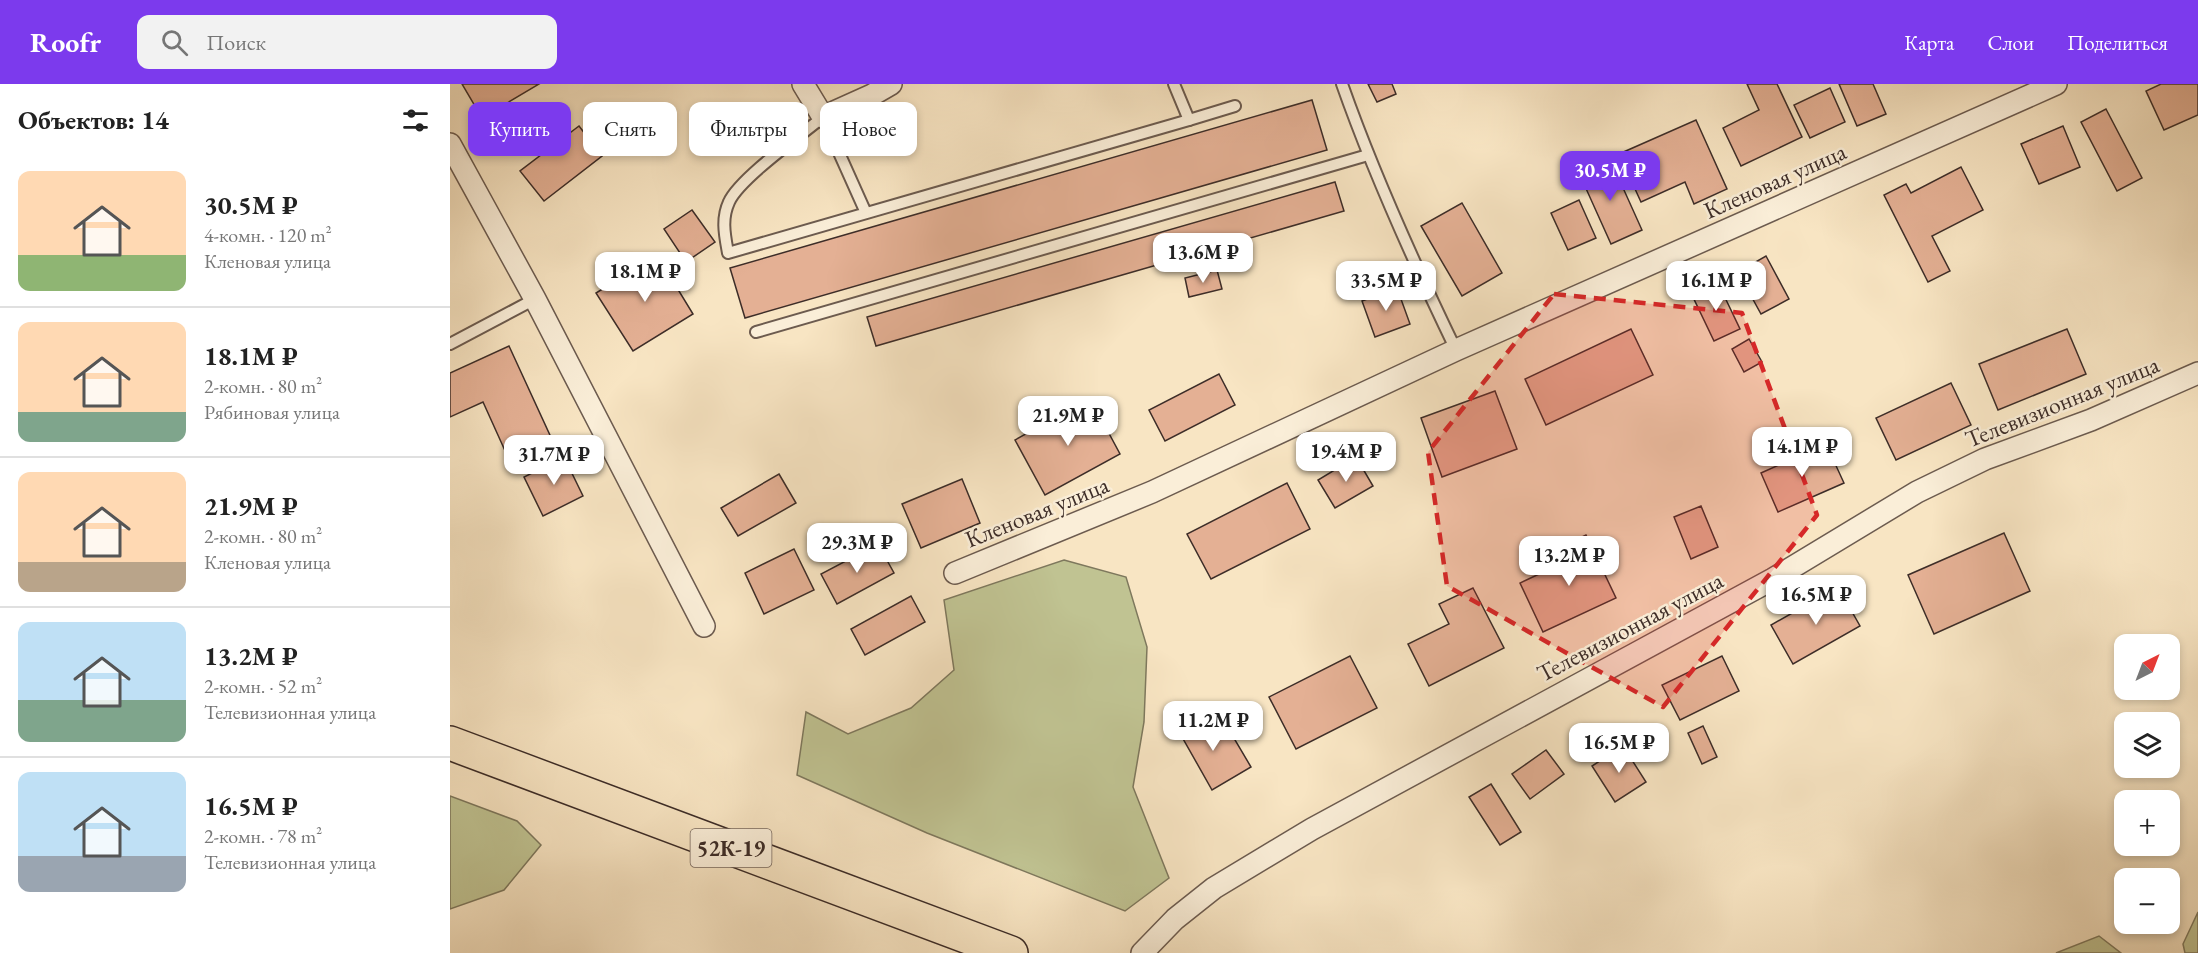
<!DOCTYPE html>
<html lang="ru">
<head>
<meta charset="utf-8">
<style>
  :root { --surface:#fff; --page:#f2f2f2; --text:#222; --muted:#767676; --line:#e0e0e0; --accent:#7c3aed }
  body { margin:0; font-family:"EB Garamond",serif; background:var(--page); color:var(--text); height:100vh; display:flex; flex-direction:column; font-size:22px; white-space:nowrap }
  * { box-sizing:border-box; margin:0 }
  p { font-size:20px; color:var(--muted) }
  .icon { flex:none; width:33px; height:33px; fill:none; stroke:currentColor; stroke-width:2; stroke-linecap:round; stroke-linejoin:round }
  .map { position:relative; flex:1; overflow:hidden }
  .panel { display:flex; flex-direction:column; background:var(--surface); width:450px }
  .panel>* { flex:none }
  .banner { position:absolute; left:18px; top:18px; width:570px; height:54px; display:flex; gap:12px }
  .needle { width:39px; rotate:42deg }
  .controls { position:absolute; left:1664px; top:550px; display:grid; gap:12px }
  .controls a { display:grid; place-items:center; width:66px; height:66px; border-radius:12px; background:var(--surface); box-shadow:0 3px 9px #0003; font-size:30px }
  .price { position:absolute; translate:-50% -51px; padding:0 14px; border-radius:12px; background:#fff; color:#222; font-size:20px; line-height:39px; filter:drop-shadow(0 2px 3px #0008) }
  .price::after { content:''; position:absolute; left:50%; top:36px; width:18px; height:14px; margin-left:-9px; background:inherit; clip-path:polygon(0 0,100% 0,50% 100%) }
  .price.active { background:var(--accent); color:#fff }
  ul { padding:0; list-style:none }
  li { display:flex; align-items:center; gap:18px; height:150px; padding:0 18px }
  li+li { border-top:2px solid var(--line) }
  li span { display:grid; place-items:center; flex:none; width:168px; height:120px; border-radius:12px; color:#555 }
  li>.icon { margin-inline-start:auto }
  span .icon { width:72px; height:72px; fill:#fffc; stroke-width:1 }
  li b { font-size:26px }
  h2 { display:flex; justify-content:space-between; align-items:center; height:72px; padding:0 18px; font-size:26px }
  .chip { padding:0 21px; border-radius:12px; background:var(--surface); box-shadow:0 3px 9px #0003; font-size:21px; line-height:54px }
  .chip.active { background:var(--accent); color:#fff }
  header { display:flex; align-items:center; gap:36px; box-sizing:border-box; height:84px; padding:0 30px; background:var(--accent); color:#fff }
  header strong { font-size:28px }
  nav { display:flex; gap:33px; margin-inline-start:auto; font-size:21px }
  .search { width:420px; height:54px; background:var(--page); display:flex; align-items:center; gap:15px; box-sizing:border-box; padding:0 21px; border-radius:12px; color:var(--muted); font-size:22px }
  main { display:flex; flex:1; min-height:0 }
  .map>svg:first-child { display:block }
</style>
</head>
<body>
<header>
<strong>Roofr</strong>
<div class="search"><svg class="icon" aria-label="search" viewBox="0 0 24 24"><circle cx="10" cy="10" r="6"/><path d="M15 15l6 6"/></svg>Поиск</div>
<nav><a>Карта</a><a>Слои</a><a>Поделиться</a></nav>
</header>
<main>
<section class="panel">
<h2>Объектов: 14<svg class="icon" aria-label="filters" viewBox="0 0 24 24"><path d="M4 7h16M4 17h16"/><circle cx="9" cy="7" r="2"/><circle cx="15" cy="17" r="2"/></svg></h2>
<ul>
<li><span style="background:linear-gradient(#ffd9b3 70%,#8fb573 0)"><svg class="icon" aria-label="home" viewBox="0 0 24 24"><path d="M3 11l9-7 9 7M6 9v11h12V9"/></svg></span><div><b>30.5M ₽</b><p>4-комн. · 120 m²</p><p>Кленовая улица</p></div></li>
<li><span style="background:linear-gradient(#ffd9b3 75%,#7fa58c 0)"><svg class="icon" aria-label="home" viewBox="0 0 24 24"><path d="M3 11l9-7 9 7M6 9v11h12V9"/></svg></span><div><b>18.1M ₽</b><p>2-комн. · 80 m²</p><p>Рябиновая улица</p></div></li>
<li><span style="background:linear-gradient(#ffd9b3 75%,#b9a48a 0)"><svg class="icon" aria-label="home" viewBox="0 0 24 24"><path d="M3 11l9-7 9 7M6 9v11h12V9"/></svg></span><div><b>21.9M ₽</b><p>2-комн. · 80 m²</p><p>Кленовая улица</p></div></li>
<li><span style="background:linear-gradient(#bfe0f5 65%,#7fa58c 0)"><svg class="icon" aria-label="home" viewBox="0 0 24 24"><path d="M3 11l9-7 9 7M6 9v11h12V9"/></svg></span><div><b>13.2M ₽</b><p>2-комн. · 52 m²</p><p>Телевизионная улица</p></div></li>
<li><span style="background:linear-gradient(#bfe0f5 70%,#9aa5b1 0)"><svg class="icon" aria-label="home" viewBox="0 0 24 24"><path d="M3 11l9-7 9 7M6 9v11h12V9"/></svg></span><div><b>16.5M ₽</b><p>2-комн. · 78 m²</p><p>Телевизионная улица</p></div></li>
</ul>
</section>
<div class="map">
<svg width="1748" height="869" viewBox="0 0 1748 869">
  <rect width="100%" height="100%" fill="#f8e5c3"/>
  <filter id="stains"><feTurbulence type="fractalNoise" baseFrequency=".00333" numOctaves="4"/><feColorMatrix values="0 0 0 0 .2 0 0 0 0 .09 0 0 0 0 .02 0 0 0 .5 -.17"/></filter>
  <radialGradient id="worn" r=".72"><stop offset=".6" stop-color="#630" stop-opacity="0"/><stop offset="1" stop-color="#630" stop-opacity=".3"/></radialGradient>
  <g fill="#c0c392" stroke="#7e785d" stroke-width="1.5">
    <polygon points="614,476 676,493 697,563 694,638 683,703 719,794 675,827 477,749 347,691 356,628 398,650 461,624 504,586 494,516"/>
    <polygon points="0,712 67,737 91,761 54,806 0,825"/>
    <polygon points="1748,828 1748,869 1735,869 1733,860"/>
    <polygon points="1649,852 1671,869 1606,869"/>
  </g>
  <g fill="#e4b094" stroke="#3d2d28" stroke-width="1.5">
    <polygon points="12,0 89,0 32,34"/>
    <polygon points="918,0 942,0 946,10 927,18"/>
    <polygon points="1297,0 1327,0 1352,53 1291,82 1273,44 1309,26"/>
    <polygon points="1389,0 1423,0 1436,30 1407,42"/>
    <polygon points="1711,0 1748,0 1748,31 1714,46 1696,7"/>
    <polygon points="1380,4 1395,38 1360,54 1344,21"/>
    <polygon points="862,16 877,66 295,234 280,184"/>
    <polygon points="1656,25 1692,94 1667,107 1631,38"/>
    <polygon points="1246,36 1277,105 1244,120 1235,98 1191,118 1169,70"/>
    <polygon points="129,42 152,72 94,117 70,87"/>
    <polygon points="1613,42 1630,83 1589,100 1571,60"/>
    <polygon points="1160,75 1192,146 1161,160 1129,89"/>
    <polygon points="1511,83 1533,126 1482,152 1500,187 1478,198 1434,111 1456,100 1461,109"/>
    <polygon points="885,98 894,127 426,262 417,233"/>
    <polygon points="1129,116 1146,154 1118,166 1101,129"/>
    <polygon points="1012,119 1052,189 1012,212 971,142"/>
    <polygon points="242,126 265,158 236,178 214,145"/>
    <polygon points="207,171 243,230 183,267 146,209"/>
    <polygon points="1316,172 1339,215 1311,230 1288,188"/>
    <polygon points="767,186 772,205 739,213 735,194"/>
    <polygon points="1268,199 1290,245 1264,257 1242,211"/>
    <polygon points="947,204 960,240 925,253 912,217"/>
    <polygon points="1181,245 1203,291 1096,341 1075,295"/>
    <polygon points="1617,245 1636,290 1548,326 1529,280"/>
    <polygon points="1299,255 1312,278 1294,288 1282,265"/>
    <polygon points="59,262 104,360 61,380 33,318 0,333 0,289"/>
    <polygon points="769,290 785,321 715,357 699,326"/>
    <polygon points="1501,299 1521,341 1446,376 1426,334"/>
    <polygon points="1045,307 1067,365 992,393 971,334"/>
    <polygon points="640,314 670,370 595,411 565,356"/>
    <polygon points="1376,360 1394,399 1328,428 1311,389"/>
    <polygon points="114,373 133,412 93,432 74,393"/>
    <polygon points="906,373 923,402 885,424 868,396"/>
    <polygon points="329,390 346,419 288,452 271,424"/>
    <polygon points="512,395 530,439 471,464 452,420"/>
    <polygon points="837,399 860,445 761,495 737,450"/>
    <polygon points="1251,422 1268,463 1241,475 1224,433"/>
    <polygon points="1554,449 1580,507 1484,550 1458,491"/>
    <polygon points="1136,451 1166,514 1093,548 1070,499 1117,477 1111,463"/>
    <polygon points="428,460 444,489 387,520 371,490"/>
    <polygon points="344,465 364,506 314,530 295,489"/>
    <polygon points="1388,503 1410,542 1343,580 1321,541"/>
    <polygon points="1023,504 1054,564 979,602 958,560 999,540 989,520"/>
    <polygon points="461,512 475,538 415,571 401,545"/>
    <polygon points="900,572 927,624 846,665 819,613"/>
    <polygon points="1272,572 1289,607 1230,636 1212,601"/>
    <polygon points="742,627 758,656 778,644 801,683 762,706 723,637"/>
    <polygon points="1253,642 1267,673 1252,680 1238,649"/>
    <polygon points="1173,662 1196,698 1165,718 1142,682"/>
    <polygon points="1096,666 1114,690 1080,715 1062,690"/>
    <polygon points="1041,700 1071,748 1050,761 1019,713"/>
  </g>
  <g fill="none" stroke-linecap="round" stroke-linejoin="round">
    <g stroke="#6c5b4f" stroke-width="14">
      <g id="lane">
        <polyline points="724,0 739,36"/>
        <path d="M 892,0 C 924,91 964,179 1006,266"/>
        <path d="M 416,129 L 373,33 C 351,51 289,95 279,118 C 271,135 275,152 278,169 L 739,36 L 785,22"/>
        <polyline points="306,248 918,71"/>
        <polyline points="0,260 85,215"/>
      </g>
    </g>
    <g stroke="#6c5b4f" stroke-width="24">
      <g id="street">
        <polyline points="353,0 373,33 422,11 441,0"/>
        <polyline points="0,60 85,215 254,542"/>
        <polyline points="505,489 702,408 1006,266 1606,0"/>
        <polyline points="692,869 725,835 764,804 862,745 1323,495 1467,408 1535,375 1641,336 1748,289"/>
      </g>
    </g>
    <g stroke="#3d2d28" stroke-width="36">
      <polyline id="primary" points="0,659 561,869"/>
    </g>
    <use href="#lane" stroke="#faeed8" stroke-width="10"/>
    <use href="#street" stroke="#faeed8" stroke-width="21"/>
    <use href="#primary" stroke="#f8e5c3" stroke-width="33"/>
  </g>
  <path fill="#d62828" fill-opacity="0.2" stroke="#d62828" stroke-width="4.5" stroke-dasharray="12 8" stroke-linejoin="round" d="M 1104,210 L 1292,229 L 1367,431 L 1213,623 L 997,502 L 978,368 Z"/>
  <g text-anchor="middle" stroke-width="5" stroke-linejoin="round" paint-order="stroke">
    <rect fill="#faeed8" stroke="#76675d" stroke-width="1.5" x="240.5" y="745" width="81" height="38" rx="4.5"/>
    <g font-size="22" font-weight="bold" fill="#3d2d28">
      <text x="281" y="772">52К-19</text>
    </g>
    <g font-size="24" fill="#3d2d28" stroke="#faeed8">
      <text transform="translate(1325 97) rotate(-24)" y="8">Кленовая улица</text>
      <text transform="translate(1612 318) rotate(-22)" y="8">Телевизионная улица</text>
      <text transform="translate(587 428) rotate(-22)" y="8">Кленовая улица</text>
      <text transform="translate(1180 543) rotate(-28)" y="8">Телевизионная улица</text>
    </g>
  </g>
  <rect width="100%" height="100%" filter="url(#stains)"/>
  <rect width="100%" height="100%" fill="url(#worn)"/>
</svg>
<div class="controls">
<a><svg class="needle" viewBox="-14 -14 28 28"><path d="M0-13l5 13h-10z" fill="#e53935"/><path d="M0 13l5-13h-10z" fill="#767676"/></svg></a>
<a><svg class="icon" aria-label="layers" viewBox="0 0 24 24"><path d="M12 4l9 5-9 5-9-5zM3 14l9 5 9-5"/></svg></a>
<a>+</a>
<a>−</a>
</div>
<b class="price active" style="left:1160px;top:118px">30.5M ₽</b>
<b class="price" style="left:753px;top:200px">13.6M ₽</b>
<b class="price" style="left:195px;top:219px">18.1M ₽</b>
<b class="price" style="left:936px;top:228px">33.5M ₽</b>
<b class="price" style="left:1266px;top:228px">16.1M ₽</b>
<b class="price" style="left:618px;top:363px">21.9M ₽</b>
<b class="price" style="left:1352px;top:394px">14.1M ₽</b>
<b class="price" style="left:896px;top:399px">19.4M ₽</b>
<b class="price" style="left:104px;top:402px">31.7M ₽</b>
<b class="price" style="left:407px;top:490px">29.3M ₽</b>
<b class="price" style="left:1119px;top:503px">13.2M ₽</b>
<b class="price" style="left:1366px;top:542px">16.5M ₽</b>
<b class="price" style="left:763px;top:668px">11.2M ₽</b>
<b class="price" style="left:1169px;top:690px">16.5M ₽</b>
<div class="banner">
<a class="chip active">Купить</a>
<a class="chip">Снять</a>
<a class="chip">Фильтры</a>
<a class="chip">Новое</a>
</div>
</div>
</main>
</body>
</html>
